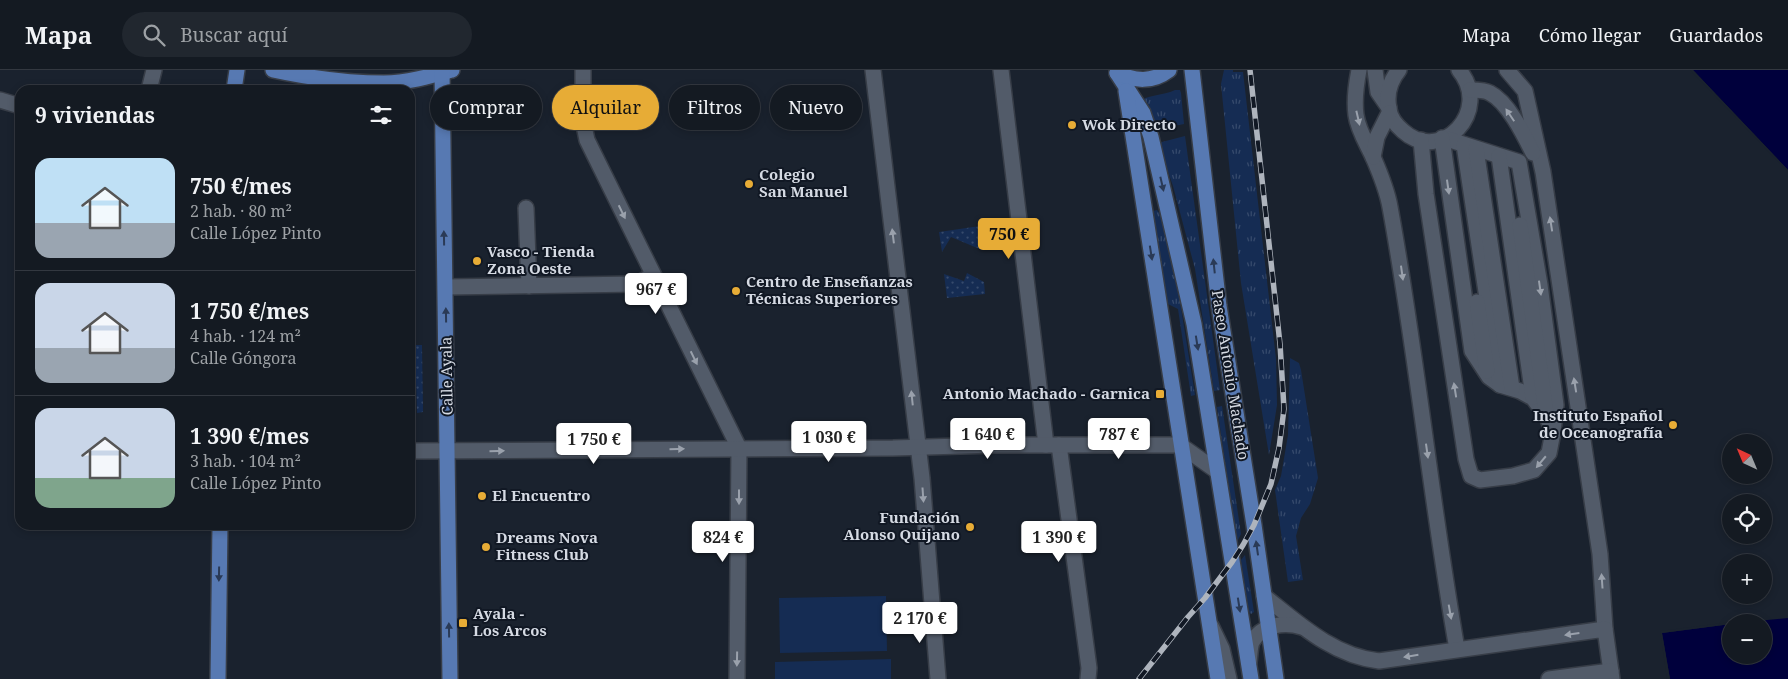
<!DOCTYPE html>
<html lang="es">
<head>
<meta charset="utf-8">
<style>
  :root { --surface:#141a22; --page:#21272f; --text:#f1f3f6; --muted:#9da1a5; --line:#333840; --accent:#e7ac36 }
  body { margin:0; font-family:"Noto Serif",serif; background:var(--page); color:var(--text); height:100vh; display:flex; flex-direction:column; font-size:19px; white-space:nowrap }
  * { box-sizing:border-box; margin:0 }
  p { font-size:16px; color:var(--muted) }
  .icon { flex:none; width:28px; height:28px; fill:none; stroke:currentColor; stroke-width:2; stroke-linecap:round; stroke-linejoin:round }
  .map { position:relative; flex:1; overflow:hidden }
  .panel { position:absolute; left:15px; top:15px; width:400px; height:445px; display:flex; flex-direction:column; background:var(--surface); border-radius:15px; box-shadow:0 2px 8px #0003,0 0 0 1px var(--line) }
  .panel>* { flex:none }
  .top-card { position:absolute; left:430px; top:15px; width:475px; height:45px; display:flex; gap:10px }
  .needle { width:32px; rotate:316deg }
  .tools { position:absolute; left:1722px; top:364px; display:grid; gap:10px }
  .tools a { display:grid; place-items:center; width:50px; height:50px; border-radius:50%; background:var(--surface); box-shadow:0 2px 8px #0003,0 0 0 1px var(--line); font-size:25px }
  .price { position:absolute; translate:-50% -42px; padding:0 11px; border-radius:5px; background:#fff; color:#222; font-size:16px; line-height:32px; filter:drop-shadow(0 1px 2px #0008) }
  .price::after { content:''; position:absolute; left:50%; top:30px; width:15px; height:11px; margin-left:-8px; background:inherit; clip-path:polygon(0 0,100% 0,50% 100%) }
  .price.active { background:var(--accent); color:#111 }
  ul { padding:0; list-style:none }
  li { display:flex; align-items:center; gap:15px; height:125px; padding:0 20px }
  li+li { border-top:1px solid var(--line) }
  li span { display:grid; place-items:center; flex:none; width:140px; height:100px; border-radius:15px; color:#555 }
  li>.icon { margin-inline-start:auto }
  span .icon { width:60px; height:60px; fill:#fffc; stroke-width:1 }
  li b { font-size:21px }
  h2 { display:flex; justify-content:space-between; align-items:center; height:60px; padding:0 20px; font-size:21px }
  .pill { padding:0 18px; border-radius:22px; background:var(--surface); box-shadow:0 2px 8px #0003,0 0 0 1px var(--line); font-size:18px; line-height:45px }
  .pill.active { background:var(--accent); color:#111 }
  header { display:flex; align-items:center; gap:30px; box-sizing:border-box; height:70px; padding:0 25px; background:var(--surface); border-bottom:1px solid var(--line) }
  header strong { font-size:24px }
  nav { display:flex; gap:28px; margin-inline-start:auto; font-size:18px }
  .search { width:350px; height:45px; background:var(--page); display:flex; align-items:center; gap:12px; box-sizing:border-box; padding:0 18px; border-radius:28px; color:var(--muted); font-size:19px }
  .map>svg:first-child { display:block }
</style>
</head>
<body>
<header>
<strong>Mapa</strong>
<div class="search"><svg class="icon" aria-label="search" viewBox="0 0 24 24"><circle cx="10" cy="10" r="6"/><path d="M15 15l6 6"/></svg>Buscar aquí</div>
<nav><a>Mapa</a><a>Cómo llegar</a><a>Guardados</a></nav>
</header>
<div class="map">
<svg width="1788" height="609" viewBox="0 0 1788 609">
  <defs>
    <pattern id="grass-tufts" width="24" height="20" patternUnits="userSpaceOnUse" patternTransform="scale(1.25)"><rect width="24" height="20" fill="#152c53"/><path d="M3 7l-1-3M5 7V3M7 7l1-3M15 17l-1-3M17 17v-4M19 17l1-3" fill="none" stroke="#364a6c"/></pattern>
    <pattern id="park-dots" width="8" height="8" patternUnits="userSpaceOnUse" patternTransform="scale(1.25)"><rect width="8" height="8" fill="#152c53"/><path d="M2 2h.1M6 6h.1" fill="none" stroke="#364a6c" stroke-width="1.8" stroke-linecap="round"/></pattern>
  </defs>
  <rect width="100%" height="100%" fill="#1a222e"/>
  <g fill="url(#grass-tufts)">
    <polygon points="1224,0 1233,0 1233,2 1243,2 1276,289 1277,335 1269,385 1241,213 1221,14"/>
    <path d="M 1175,20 L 1180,20 L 1181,23 L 1184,54 L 1153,60 L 1142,30 C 1149,25 1165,25 1175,20 Z"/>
    <polygon points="1185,66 1220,320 1214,321 1195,199 1173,116 1158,73"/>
    <polygon points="1157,140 1161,145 1180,232 1195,325 1191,326 1178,239 1166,233 1152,146 1153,141"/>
    <polygon points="1290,288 1299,293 1301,300 1318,408 1310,434 1301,448 1296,466 1303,510 1288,512 1275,420 1281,406 1288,365"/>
    <polygon points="1222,336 1241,464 1237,472 1217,337"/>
    <polygon points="1245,485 1254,542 1251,544 1249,542 1241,490"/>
  </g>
  <g fill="url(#park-dots)">
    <polygon points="980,156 982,180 951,167 942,182 939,162"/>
    <polygon points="967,203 984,212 985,224 947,228 944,204 964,211"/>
    <polygon points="415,275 422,275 423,342 417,343"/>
  </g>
  <g fill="#152c53">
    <polygon points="886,526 887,581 780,583 779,528"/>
    <polygon points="891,589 891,609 775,609 775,592"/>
  </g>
  <g fill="#00003c">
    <polygon points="1693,0 1788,0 1788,100"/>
    <polygon points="1788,548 1788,609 1670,609 1662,563 1731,554 1731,585 1764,585 1764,552 1747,552"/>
  </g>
  <g fill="#1a222e">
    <polygon points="1690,0 1693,0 1788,100 1788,102"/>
    <polygon points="1731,552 1733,552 1731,554 1662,563 1670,609 1667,609 1660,561"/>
  </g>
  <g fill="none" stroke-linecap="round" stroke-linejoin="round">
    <g stroke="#373d47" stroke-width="18">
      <g id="minor">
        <polyline points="583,0 583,51 587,70 739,378 737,609"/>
        <polyline points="873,0 922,408 938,609"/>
        <polyline points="1001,0 1046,375"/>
        <path d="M 1359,0 C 1356,15 1354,30 1356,45 C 1358,60 1367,74 1373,87 C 1380,103 1387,120 1390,137 C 1417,284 1431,433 1457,579"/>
        <polyline points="1375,0 1378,22 1389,38"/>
        <path d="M 1399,0 C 1389,12 1386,24 1389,39 C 1390,48 1396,55 1403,61 C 1441,95 1493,41 1459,0"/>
        <polyline points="1507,0 1525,21 1543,102 1600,484 1605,559"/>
        <polyline points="149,20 154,0"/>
        <path d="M 1470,20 C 1476,20 1485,20 1490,23 C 1508,32 1524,65 1533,83"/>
        <polyline points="0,30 20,36"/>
        <polyline points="1444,68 1519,92 1540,215 1556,335 1553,361"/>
        <polyline points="1421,70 1426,124 1466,389 1471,406 1480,410 1513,406 1534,400 1549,383 1553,362 1547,347 1533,328 1520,321 1500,315 1489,307 1472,281 1442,68"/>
        <polyline points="1464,75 1500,315"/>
        <polyline points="1476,79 1512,318"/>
        <polyline points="1499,86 1533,327"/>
        <polyline points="1373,87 1377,67 1389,43"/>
        <polyline points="526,138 529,216"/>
        <polyline points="1520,155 1546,342"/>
        <polyline points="446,217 637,214 653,205"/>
        <polyline points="1477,232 1487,301"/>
        <polyline points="1059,375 1089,598 1088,609"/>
        <polyline points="410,381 893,378 995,375 1180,375 1217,401"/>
        <path d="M 1264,526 C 1298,553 1333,586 1379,591 L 1605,559 L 1612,609"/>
        <polyline points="1211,556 1222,579 1229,609"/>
        <path d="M 1249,592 C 1250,586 1250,577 1252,572 C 1262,554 1285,552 1302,557"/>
        <polyline points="1549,609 1611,601"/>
      </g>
    </g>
    <g stroke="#373d47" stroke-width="18">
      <g id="major">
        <path d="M 273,0 C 310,8 347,13 384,13 C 407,13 431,6 452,0"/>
        <polyline points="442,0 450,609"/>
        <polyline points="1192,0 1219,236 1254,455 1276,609"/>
        <polyline points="1117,3 1143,43 1151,67 1194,254 1251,609"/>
        <path d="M 1117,3 C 1135,11 1152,13 1169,0"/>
        <polyline points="234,20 237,0"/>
        <polyline points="1126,21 1218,609"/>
        <polyline points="218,609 220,455"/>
      </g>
    </g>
    <use href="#minor" stroke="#525b69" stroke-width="15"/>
    <use href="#major" stroke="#5779b2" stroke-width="15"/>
    <g stroke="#aeb4bd" stroke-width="5.5">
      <polyline id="rail" points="1139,609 1188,547 1205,528 1232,492 1243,475 1254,455 1271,414 1279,378 1284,339 1280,274 1250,0"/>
    </g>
    <use href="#rail" stroke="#111824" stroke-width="4" stroke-dasharray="11" stroke-linecap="butt"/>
  </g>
  <defs><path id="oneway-solid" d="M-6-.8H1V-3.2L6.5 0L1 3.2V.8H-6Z" transform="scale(1.25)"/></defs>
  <g fill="#9aa1ac">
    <use href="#oneway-solid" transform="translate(1510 45) rotate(-124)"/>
    <use href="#oneway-solid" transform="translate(1358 48) rotate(77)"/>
    <use href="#oneway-solid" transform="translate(1448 117) rotate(82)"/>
    <use href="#oneway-solid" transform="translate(622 142) rotate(64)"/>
    <use href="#oneway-solid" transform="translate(1551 154) rotate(-99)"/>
    <use href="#oneway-solid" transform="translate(893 166) rotate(-97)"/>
    <use href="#oneway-solid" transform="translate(1402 203) rotate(82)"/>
    <use href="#oneway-solid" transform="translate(1540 218) rotate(82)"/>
    <use href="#oneway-solid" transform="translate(694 288) rotate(64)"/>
    <use href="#oneway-solid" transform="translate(1575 315) rotate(-99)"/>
    <use href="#oneway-solid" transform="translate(1455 320) rotate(-99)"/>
    <use href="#oneway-solid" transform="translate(912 328) rotate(-96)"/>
    <use href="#oneway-solid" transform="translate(677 379) rotate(-1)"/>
    <use href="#oneway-solid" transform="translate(497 381) rotate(-1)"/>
    <use href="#oneway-solid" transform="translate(1427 381) rotate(82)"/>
    <use href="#oneway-solid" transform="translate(1541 392) rotate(130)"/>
    <use href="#oneway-solid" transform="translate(923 425) rotate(86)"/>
    <use href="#oneway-solid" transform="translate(739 427) rotate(90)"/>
    <use href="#oneway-solid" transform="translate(1602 511) rotate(-94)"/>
    <use href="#oneway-solid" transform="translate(1450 542) rotate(80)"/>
    <use href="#oneway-solid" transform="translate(1572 564) rotate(172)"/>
    <use href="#oneway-solid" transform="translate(1411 586) rotate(171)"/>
    <use href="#oneway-solid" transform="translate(737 589) rotate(91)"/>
  </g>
  <g fill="#2a3a56">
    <use href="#oneway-solid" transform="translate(1162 114) rotate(77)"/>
    <use href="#oneway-solid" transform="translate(444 168) rotate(-91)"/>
    <use href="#oneway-solid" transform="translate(1151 183) rotate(81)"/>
    <use href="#oneway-solid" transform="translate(1214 196) rotate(-96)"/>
    <use href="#oneway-solid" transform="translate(446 245) rotate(-91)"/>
    <use href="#oneway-solid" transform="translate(1197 273) rotate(81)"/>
    <use href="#oneway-solid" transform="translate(1257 478) rotate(-98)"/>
    <use href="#oneway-solid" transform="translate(219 504) rotate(91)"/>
    <use href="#oneway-solid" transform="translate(1239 535) rotate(81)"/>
    <use href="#oneway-solid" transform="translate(449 560) rotate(-91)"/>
  </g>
  <g fill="#e7ac36" stroke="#111824" stroke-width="2">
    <circle cx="1072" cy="55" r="5"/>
    <circle cx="749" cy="114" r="5"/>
    <circle cx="477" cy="191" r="5"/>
    <circle cx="736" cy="221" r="5"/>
    <rect x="1155" y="319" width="10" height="10" rx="2.5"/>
    <circle cx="1673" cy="355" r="5"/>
    <circle cx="482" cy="426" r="5"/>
    <circle cx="970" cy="457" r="5"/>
    <circle cx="486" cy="477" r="5"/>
    <rect x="458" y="548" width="10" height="10" rx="2.5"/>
  </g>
  <g text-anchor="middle" stroke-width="4" stroke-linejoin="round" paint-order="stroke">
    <g font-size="15" font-weight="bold" fill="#d5dae3" stroke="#111824" text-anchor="start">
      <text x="1082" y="60">Wok Directo</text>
      <text x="759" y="110">Colegio<tspan x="759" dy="17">San Manuel</tspan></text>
      <text x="487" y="187">Vasco - Tienda<tspan x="487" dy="17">Zona Oeste</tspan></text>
      <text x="746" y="217">Centro de Enseñanzas<tspan x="746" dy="17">Técnicas Superiores</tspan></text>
      <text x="1150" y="329" text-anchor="end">Antonio Machado - Garnica</text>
      <text x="1663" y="351" text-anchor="end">Instituto Español<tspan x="1663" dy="17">de Oceanografía</tspan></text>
      <text x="492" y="431">El Encuentro</text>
      <text x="960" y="453" text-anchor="end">Fundación<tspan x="960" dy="17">Alonso Quijano</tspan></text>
      <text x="496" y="473">Dreams Nova<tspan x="496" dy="17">Fitness Club</tspan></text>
      <text x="473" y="549">Ayala -<tspan x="473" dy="17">Los Arcos</tspan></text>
    </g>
    <g font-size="15" fill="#d5dae3" stroke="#111824">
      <text transform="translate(1230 305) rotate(81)" y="5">Paseo Antonio Machado</text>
      <text transform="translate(447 306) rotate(-91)" y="5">Calle Ayala</text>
    </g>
  </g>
</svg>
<div class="tools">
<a><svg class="needle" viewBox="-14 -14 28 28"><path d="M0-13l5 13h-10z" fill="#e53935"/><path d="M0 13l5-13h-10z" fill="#9da1a5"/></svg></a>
<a><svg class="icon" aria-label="locate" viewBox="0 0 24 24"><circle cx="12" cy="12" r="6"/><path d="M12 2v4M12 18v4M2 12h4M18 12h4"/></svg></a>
<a>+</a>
<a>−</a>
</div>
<b class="price active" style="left:1009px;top:190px">750 €</b>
<b class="price" style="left:656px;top:245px">967 €</b>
<b class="price" style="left:988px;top:390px">1 640 €</b>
<b class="price" style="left:1119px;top:390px">787 €</b>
<b class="price" style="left:829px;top:393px">1 030 €</b>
<b class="price" style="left:594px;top:395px">1 750 €</b>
<b class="price" style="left:723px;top:493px">824 €</b>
<b class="price" style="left:1059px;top:493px">1 390 €</b>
<b class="price" style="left:920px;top:574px">2 170 €</b>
<div class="top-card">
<a class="pill">Comprar</a>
<a class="pill active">Alquilar</a>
<a class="pill">Filtros</a>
<a class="pill">Nuevo</a>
</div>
<section class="panel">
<h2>9 viviendas<svg class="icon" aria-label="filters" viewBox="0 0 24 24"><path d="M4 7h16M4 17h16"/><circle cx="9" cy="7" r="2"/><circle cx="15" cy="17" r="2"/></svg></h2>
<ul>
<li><span style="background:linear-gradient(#bfe0f5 65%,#9aa5b1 0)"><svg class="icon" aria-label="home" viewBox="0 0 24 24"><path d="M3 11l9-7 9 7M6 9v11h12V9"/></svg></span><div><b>750 €/mes</b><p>2 hab. · 80 m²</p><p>Calle López Pinto</p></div></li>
<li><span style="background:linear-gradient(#c9d6e8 65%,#9aa5b1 0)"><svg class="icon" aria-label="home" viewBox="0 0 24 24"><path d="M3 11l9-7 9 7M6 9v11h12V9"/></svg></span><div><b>1 750 €/mes</b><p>4 hab. · 124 m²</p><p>Calle Góngora</p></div></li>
<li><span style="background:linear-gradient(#c9d6e8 70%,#7fa58c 0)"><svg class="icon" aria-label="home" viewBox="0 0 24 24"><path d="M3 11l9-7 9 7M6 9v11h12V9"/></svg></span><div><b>1 390 €/mes</b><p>3 hab. · 104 m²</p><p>Calle López Pinto</p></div></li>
</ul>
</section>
</div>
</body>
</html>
